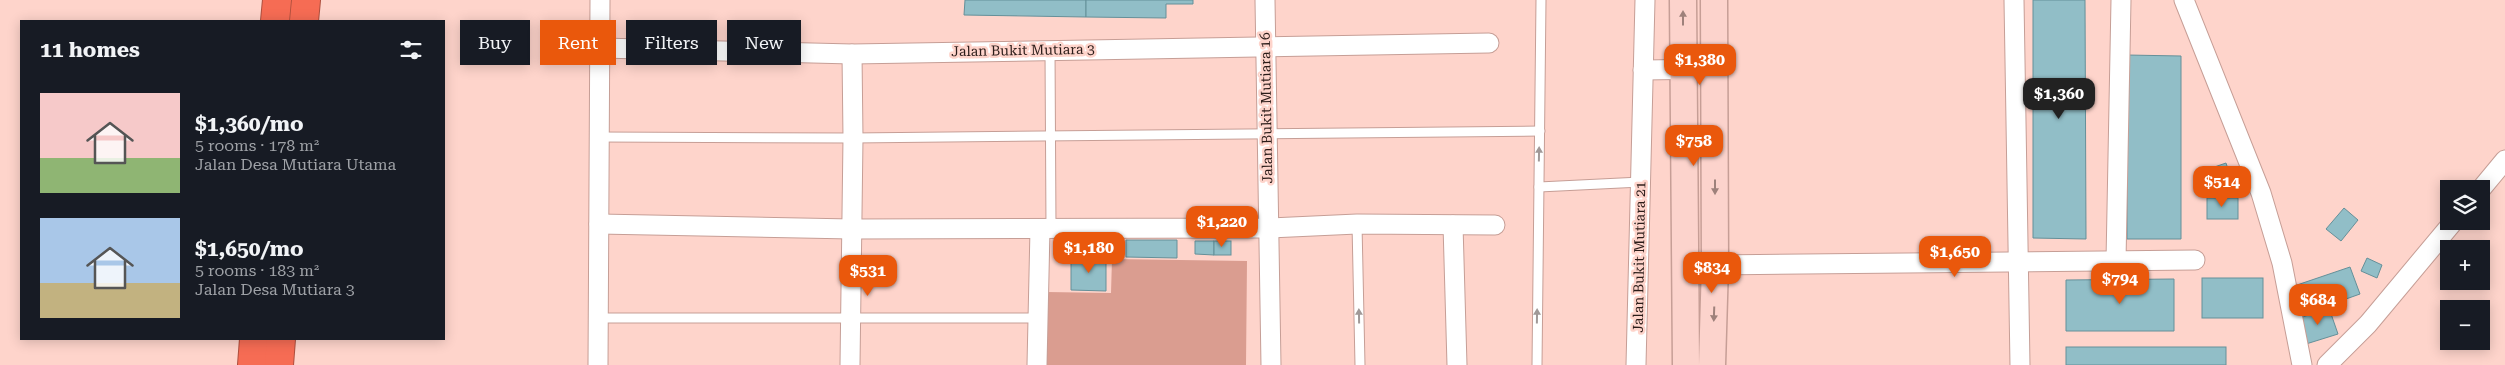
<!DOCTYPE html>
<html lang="en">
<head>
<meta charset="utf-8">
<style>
  :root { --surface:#171b24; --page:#242831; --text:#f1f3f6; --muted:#9ea1a6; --accent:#ea580c }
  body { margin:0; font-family:"Roboto Serif",serif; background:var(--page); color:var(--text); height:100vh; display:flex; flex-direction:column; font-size:19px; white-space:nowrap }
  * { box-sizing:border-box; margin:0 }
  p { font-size:16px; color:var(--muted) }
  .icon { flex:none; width:28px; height:28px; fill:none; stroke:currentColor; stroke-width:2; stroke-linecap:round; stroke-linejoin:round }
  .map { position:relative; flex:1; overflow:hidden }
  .details { position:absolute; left:20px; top:20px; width:425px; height:320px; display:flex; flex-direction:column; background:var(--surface); border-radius:0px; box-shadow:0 2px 12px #0003 }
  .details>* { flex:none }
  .banner { position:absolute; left:460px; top:20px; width:475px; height:45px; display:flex; gap:10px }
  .fabs { position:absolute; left:2440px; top:180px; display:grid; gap:10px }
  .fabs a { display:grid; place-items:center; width:50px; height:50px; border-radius:0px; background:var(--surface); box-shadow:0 2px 12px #0003; font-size:25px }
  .price { position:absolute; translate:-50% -42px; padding:0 11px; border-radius:10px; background:var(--accent); color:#fff; font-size:16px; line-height:32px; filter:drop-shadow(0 1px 2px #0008) }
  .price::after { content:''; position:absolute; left:50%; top:30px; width:15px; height:11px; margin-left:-8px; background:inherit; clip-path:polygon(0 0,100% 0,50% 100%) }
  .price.current { background:#222; color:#fff }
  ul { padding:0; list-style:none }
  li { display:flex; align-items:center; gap:15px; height:125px; padding:0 20px }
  li span { display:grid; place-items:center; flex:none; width:140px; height:100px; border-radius:0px; color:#555 }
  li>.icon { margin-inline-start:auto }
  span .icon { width:60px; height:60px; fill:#fffc; stroke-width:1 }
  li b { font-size:21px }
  h2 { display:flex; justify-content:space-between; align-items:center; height:60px; padding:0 20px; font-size:21px }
  .tag { padding:0 18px; border-radius:0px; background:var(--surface); box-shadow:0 2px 12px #0003; font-size:18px; line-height:45px }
  .tag.current { background:var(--accent); color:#fff }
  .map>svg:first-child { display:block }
</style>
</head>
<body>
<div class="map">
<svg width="2505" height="365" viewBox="0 0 2505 365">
  <rect width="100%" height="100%" fill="#fed4cb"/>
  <polygon fill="#da9d90" points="1112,259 1247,261 1246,365 1047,365 1047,292 1111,293"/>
  <g fill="#91bec7" stroke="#659099">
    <polygon points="965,0 1086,0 1086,17 964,15"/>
    <polygon points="1086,0 1193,0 1193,4 1166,4 1166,18 1086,17"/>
    <polygon points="2033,0 2085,0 2086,239 2033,238"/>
    <polygon points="2127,55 2181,56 2181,239 2127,239"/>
    <polygon points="2226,163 2230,175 2207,182 2203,171"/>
    <rect x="2207" y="198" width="31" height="21"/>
    <polygon points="2344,208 2358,220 2341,241 2326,229"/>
    <polygon points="1126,240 1177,240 1177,258 1126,257"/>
    <polygon points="1195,241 1214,241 1214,255 1195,254"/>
    <rect x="1214" y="241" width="17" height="14"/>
    <polygon points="1071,257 1106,257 1106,291 1071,290"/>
    <polygon points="2367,258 2382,265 2377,278 2361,271"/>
    <polygon points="2350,267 2360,294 2304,314 2294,286"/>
    <rect x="2202" y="278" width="61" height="40"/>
    <polygon points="2174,279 2174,331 2066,331 2066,280"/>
    <polygon points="2329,308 2338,334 2306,344 2297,319"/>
    <rect x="2066" y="347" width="160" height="18"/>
  </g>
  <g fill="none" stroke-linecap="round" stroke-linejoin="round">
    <g stroke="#c69e96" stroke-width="11">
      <g id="lane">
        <polyline points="1050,50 1051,229"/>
        <polyline points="599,137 853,138 1540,131"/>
        <polyline points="1539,187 1641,182"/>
        <polyline points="1357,224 1360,365"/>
        <polyline points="599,318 1037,318"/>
        <polyline points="1537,365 1541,0"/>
      </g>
    </g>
    <g stroke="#c69e96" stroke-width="21">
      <g id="street">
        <polyline points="1265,0 1271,365"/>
        <polyline points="2014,0 2020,365"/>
        <polyline points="2184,0 2261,193 2282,263 2302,365"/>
        <polyline points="601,48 852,54 1489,43"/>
        <polyline points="1643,70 1715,69"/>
        <polyline points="2481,189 2505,160"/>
        <polyline points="599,224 852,229 1268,228 1357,224 1495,225"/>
        <polyline points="1453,225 1457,365"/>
        <polyline points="2116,261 2121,0"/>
        <polyline points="1715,265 2195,260"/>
        <polyline points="598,365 600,0"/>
        <polyline points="850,365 853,138 852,54"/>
        <polyline points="1037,365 1040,229"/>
        <polyline points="1636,365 1645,0"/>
        <polyline points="2327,365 2368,324 2454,221"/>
      </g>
    </g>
    <g stroke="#c69e96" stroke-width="29">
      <g id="secondary">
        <polyline points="1683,0 1686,365"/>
        <polyline points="1712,365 1715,265 1714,0"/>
      </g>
    </g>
    <g stroke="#af503f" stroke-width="30">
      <g id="highway">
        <polyline points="275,21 277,0"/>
        <polyline points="304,21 306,0"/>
        <polyline points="252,365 254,339"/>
        <polyline points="279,365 281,339"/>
      </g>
    </g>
    <use href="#lane" stroke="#fff" stroke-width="9"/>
    <use href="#street" stroke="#fff" stroke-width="19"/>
    <use href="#secondary" stroke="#fcd3cc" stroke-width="26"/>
    <use href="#highway" stroke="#f66c54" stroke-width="28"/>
  </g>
  <defs><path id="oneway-solid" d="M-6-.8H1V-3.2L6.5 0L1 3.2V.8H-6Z" transform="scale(1.25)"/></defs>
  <g fill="#9e817b">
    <use href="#oneway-solid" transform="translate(1683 18) rotate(-90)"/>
    <use href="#oneway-solid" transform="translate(1715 187) rotate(90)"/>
    <use href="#oneway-solid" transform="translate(1714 314) rotate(92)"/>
  </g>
  <g fill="#a09998">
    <use href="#oneway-solid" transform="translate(1539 154) rotate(-89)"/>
    <use href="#oneway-solid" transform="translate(1359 316) rotate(-91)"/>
    <use href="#oneway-solid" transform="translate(1537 316) rotate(-89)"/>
  </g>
  <g text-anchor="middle" stroke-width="5" stroke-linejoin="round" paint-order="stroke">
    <g font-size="14" fill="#2b1c19" stroke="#fed4cb">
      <text transform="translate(1023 50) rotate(-1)" y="5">Jalan Bukit Mutiara 3</text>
      <text transform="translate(1266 108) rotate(-91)" y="5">Jalan Bukit Mutiara 16</text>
      <text transform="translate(1639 257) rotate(-89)" y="5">Jalan Bukit Mutiara 21</text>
    </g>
  </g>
</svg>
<div class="fabs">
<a><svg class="icon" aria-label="layers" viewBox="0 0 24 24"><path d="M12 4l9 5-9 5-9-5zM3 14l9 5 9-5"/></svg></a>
<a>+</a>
<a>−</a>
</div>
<b class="price" style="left:1700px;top:86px">$1,380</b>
<b class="price current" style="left:2059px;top:120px">$1,360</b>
<b class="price" style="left:1694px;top:167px">$758</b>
<b class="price" style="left:2222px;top:208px">$514</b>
<b class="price" style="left:1222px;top:248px">$1,220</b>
<b class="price" style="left:1089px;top:274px">$1,180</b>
<b class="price" style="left:1955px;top:278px">$1,650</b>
<b class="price" style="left:1712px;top:294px">$834</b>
<b class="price" style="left:868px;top:297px">$531</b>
<b class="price" style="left:2120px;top:305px">$794</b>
<b class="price" style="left:2318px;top:326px">$684</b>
<div class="banner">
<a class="tag">Buy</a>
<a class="tag current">Rent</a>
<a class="tag">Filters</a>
<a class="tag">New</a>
</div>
<section class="details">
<h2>11 homes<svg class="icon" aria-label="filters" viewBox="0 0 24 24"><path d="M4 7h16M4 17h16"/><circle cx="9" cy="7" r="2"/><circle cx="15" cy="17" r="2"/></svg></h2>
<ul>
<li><span style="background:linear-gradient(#f6c9c9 65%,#8fb573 0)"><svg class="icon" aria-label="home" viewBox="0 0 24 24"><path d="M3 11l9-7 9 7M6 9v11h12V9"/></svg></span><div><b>$1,360/mo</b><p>5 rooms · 178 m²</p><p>Jalan Desa Mutiara Utama</p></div></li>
<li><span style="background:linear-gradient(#a9c7e8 65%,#c2b280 0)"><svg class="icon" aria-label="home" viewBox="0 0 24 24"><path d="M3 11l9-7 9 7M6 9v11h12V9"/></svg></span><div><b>$1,650/mo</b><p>5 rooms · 183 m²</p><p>Jalan Desa Mutiara 3</p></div></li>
</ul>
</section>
</div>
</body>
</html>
